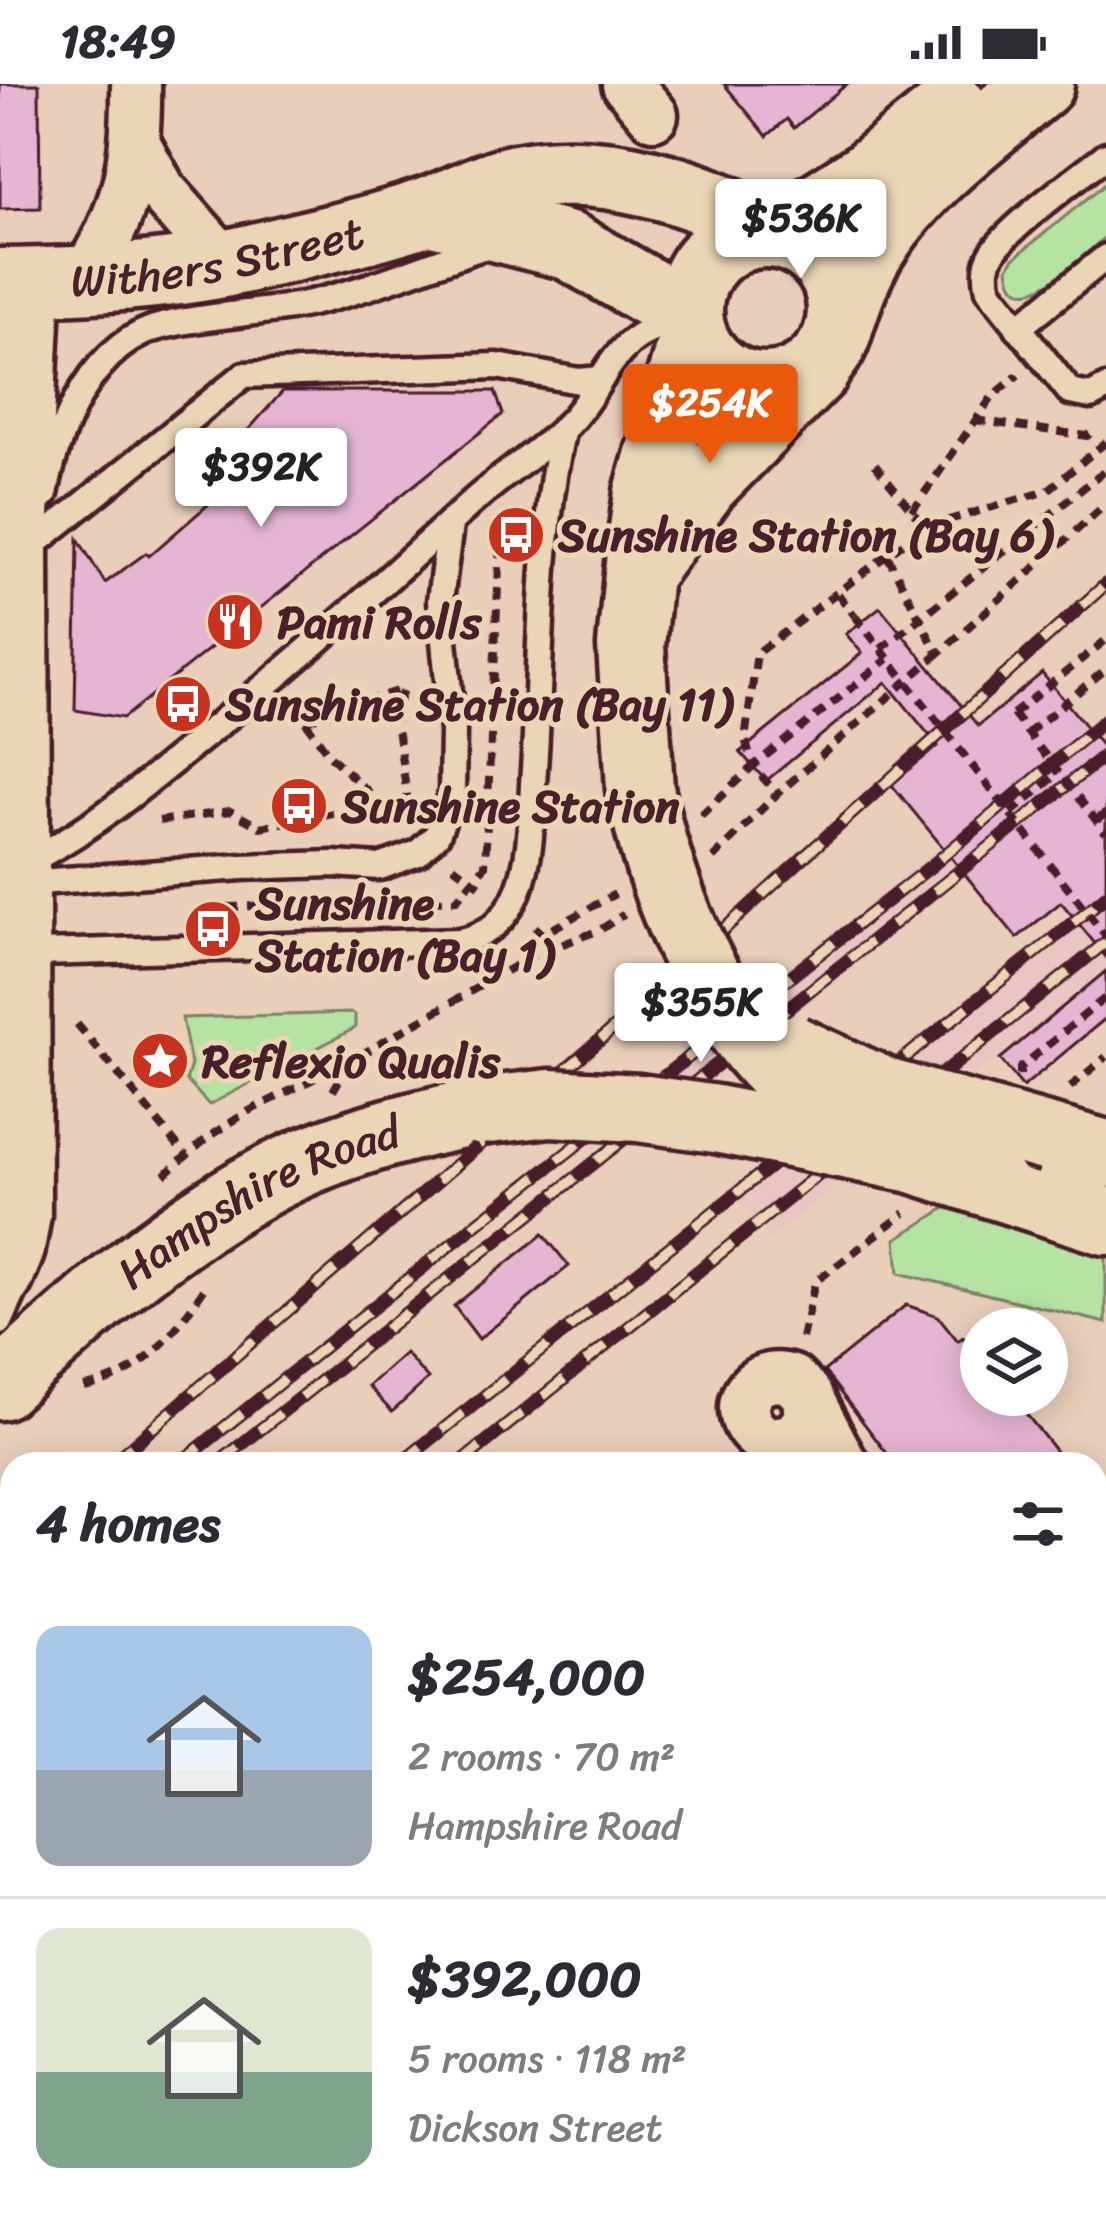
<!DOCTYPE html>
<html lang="en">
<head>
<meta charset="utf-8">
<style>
  :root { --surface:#fff; --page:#f2f2f3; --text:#2b2b33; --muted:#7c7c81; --line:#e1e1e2; --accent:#ea580c }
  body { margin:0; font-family:Sriracha,sans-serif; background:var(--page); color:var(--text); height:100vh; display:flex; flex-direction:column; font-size:45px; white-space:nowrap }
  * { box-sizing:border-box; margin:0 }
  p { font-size:39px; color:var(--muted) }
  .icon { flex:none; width:66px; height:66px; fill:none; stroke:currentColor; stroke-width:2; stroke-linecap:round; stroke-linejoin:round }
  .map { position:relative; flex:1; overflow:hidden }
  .details { position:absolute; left:0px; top:1368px; width:1107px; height:771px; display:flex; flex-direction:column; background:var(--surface); border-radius:36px 36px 0 0; box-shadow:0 6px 30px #0003 }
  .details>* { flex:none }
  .controls { position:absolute; left:960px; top:1224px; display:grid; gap:24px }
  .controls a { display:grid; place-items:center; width:108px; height:108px; border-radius:50%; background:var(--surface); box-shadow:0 6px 30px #0003; font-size:60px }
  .price { position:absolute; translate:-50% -102px; padding:0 27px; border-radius:12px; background:#fff; color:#222; font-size:39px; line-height:78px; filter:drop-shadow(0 3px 6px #0008) }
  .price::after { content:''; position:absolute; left:50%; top:72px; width:36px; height:27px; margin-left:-18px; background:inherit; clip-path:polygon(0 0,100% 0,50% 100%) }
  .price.on { background:var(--accent); color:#fff }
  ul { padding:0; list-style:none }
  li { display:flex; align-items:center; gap:36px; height:300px; padding:0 36px }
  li+li { border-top:3px solid var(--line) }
  li span { display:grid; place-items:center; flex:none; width:336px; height:240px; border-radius:24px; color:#555 }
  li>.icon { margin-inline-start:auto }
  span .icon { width:144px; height:144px; fill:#fffc; stroke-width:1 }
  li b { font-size:51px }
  h2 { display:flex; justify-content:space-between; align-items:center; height:144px; padding:0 36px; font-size:51px }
  .status { display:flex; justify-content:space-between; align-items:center; height:84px; padding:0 60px; background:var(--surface); direction:ltr }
  .status svg { height:33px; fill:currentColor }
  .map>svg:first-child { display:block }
</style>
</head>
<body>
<div class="status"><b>18:49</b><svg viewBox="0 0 49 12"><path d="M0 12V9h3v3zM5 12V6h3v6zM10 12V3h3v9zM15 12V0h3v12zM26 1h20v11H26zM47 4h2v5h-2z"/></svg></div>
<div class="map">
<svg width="1106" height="2137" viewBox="0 0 1106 2137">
  <rect width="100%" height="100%" fill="#e9cfba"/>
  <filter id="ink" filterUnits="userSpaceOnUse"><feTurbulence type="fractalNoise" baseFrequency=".00833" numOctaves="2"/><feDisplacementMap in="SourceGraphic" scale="24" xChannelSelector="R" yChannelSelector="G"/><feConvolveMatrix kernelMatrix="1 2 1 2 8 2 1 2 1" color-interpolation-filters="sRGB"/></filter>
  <g filter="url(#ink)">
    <g fill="#e8c7c2">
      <polygon points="1106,628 1106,680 673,1028 654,992"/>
      <polygon points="1106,801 1106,886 769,1156 730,1104"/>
    </g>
    <g fill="#b4e3a2" stroke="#7f8166" stroke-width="3">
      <path d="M 1106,99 L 1106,152 C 1086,168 1014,246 1008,184 L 1013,175 Z"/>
      <polygon points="351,929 355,931 355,944 209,1021 186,996 191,981 182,934"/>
      <polygon points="952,1120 1106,1174 1106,1239 899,1189 896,1155"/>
    </g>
    <g fill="#e6b5d4" stroke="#4a1f2b" stroke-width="3">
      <polygon points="0,0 39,0 40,124 0,125"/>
      <polygon points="724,0 847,0 794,44 787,35 767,52"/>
      <polygon points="283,307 495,307 503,330 123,634 75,626 78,455 105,499 146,469 149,472 226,405 208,391"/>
      <polygon points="880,523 978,642 1042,589 1106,667 1106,873 1061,818 1017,854 891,700 938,662 886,598 766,697 740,668 862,569 846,550"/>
      <polygon points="1106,887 1106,934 1023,1003 1000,975"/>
      <polygon points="543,1150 569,1182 479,1255 454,1222"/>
      <polygon points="906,1221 938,1232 958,1257 963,1253 981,1276 981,1311 1011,1311 1066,1380 895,1380 824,1287"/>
      <polygon points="405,1269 428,1295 392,1328 368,1302"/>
    </g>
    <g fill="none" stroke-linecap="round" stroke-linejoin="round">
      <g stroke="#4a1f2b" stroke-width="33">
        <g id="lane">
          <path d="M 1106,71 C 1080,92 1006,145 992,170 C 985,181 986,194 989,206 L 1070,308 L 1091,312 L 1106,304"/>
          <polyline points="1018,244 1106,173"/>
          <path d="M 45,410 C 58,343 92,257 166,241 C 214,230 263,230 311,219 C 375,204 432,179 494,159"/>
          <polyline points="22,470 244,291 497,282 579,297 601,295"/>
          <path d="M 39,772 C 102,738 154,693 209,648 C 300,575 386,497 471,419 C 501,392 535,371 564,344 C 608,302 610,245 681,239"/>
          <polyline points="39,798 242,783 333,780 380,783 418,769 437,751 452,710 453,647 440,517 450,441"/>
          <path d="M 39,869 L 460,857 C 489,852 509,832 519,805 C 533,768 531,724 534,685 C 542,571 538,456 563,344"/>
          <polyline points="0,1238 21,1192"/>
        </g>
      </g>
      <g stroke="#4a1f2b" stroke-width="57">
        <g id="street">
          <polyline points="627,0 653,31"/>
          <polyline points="137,62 161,106 225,179"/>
          <path d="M 84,194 C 128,129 137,77 136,0"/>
          <path d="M 807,1311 L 809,1336 L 793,1355 L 768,1358 C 724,1336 746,1281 792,1296 L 807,1311 L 843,1380"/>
          <polyline points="1095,1680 1106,1693"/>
          <polyline points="1095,1733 1106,1747"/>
        </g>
      </g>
      <g stroke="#4a1f2b" stroke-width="75">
        <g id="secondary">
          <polyline points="430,127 569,162 689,231"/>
          <circle cx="765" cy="226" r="76"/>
          <polyline points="775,150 865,92 953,22"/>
          <path id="s1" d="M 0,198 C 83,197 174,193 255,173 C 311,159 378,145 431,126 C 460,116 486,100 517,94 C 600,76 700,107 771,149"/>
          <path d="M 839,243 C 849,213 859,183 877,157 C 918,95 984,47 1040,0"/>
          <polyline points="644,482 706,398 817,285"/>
          <polyline points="640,705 631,562 641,459 648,409 693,251"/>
          <polyline points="1049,1054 1106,1070"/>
          <polyline points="994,1101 1106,1137"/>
          <polyline points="0,1191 11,1164 17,1130 15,450 28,198"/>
          <path id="s2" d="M 0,1302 C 88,1222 180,1138 287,1086 C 348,1057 414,1041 480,1027"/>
          <polyline points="1095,1783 1106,1774"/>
          <polyline points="611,2137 624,2127"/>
          <polyline points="681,2137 694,2127"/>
        </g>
      </g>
      <g stroke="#4a1f2b" stroke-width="8" stroke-dasharray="12 9" stroke-linecap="butt">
        <polyline points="975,336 1087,352 1096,345"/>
        <polyline points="1106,358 1047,407 925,443 887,471 938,570 1106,420"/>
        <polyline points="875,380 925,443"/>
        <polyline points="912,427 992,313 1018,291"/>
        <polyline points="887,471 757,569 745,655 753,682 888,575"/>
        <polyline points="838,510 855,532"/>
        <polyline points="294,621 329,671 405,742"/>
        <polyline points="1013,630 1106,556"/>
        <polyline points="305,637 403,605 395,631 408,718 389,727"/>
        <polyline points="1028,649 1106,585"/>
        <polyline points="1011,729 1059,689"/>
        <polyline points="701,731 753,682 777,710"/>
        <polyline points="1097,736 1106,729"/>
        <polyline points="159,737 230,727 260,743 381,720"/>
        <polyline points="713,774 777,710 938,570"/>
        <polyline points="453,782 485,805"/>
        <polyline points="389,819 456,816 485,782 501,438"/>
        <polyline points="227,823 356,819"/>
        <polyline points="535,843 543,850 615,810"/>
        <polyline points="77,940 186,1072"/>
        <polyline points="1020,991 1020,984 1106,913"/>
        <polyline points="1070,1003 1106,973"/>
        <polyline points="333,1007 349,979"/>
        <polyline points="164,1091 211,1051 249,1027 350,977 532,872 600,846 624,830"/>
        <polyline points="802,1254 815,1198 905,1129"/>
        <path d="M 84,1303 C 145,1292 173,1250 206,1202"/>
      </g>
      <use href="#lane" stroke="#ead6b4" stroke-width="24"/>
      <use href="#street" stroke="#ead6b4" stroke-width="48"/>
      <use href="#secondary" stroke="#ead6b4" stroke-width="66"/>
      <g stroke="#4a1f2b" stroke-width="14">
        <g id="rail">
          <polyline points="111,1380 637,924 1106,500"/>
          <polyline points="179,1380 474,1142 935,779 1106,635"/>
          <polyline points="217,1380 1106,670"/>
          <polyline points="400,1380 1106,812"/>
          <polyline points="459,1380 1106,858"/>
          <polyline points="0,1475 12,1465"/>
          <polyline points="0,1522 12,1513"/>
          <polyline points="0,1555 12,1546"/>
          <polyline points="0,1693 12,1683"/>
          <polyline points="0,1747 12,1738"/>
          <polyline points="0,1827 12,1814"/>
          <polyline points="0,1877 12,1864"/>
        </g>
      </g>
      <use href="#rail" stroke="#ead6b4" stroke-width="9" stroke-dasharray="27" stroke-linecap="butt"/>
      <g stroke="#4a1f2b" stroke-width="75" stroke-linecap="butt">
        <g id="secondary-bridge">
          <path d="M 640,705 C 668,842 736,990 867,1053"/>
          <polyline points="792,965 885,1008 1049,1054"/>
          <polyline points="480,1027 550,1019 639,1024 716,1035 913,1075 994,1101"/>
        </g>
      </g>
      <g stroke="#4a1f2b" stroke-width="8" stroke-dasharray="12 9" stroke-linecap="butt">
        <polyline points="855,532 1106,852"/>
        <polyline points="881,565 1106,386"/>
        <polyline points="1013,630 1106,749"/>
      </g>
      <use href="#secondary-bridge" stroke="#ead6b4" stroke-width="66"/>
    </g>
  </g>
  <defs>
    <g id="bus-disc" transform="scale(3)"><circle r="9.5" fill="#c8321e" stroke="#ead6b4"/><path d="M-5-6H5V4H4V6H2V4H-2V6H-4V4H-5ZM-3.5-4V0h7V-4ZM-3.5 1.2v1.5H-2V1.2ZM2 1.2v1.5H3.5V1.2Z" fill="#fff"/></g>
    <g id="restaurant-disc" transform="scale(3)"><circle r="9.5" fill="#c8321e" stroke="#ead6b4"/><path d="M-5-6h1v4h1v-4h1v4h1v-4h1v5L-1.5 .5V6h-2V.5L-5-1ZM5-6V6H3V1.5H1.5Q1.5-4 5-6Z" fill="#fff"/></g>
    <g id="sight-disc" transform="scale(3)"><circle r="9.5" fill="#c8321e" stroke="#ead6b4"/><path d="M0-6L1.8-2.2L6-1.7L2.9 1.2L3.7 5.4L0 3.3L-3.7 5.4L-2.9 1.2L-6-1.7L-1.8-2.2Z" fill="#fff"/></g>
  </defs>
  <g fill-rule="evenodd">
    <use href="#bus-disc" x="516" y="451"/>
    <use href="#restaurant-disc" x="235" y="538"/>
    <use href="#bus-disc" x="183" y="620"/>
    <use href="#bus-disc" x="299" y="722"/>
    <use href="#bus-disc" x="213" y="845"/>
    <use href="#sight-disc" x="160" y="977"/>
  </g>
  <g text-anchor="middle" stroke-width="10" stroke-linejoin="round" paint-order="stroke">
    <g font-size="45" fill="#4a1f2b" stroke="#ead6b4">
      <text dy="16" stroke="none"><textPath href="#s1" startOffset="219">Withers Street</textPath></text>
      <text dy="16" stroke="none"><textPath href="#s2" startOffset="321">Hampshire Road</textPath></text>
    </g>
    <g font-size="45" font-weight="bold" fill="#4a1f2b" stroke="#ead6b4" text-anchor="start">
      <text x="558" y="467">Sunshine Station (Bay 6)</text>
      <text x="277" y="554">Pami Rolls</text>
      <text x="225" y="636">Sunshine Station (Bay 11)</text>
      <text x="341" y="738">Sunshine Station</text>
      <text x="255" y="835">Sunshine<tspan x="255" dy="52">Station (Bay 1)</tspan></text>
      <text x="202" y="993">Reflexio Qualis</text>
    </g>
  </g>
</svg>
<div class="controls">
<a><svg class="icon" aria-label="layers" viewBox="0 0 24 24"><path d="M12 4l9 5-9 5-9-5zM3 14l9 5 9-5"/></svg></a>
</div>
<b class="price" style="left:801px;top:197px">$536K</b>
<b class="price on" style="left:710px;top:382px">$254K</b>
<b class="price" style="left:261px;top:446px">$392K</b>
<b class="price" style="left:701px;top:981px">$355K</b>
<section class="details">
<h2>4 homes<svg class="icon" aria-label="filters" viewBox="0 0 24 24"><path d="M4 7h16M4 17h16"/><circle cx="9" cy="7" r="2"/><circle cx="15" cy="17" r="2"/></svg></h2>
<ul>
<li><span style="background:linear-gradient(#a9c7e8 60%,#9aa5b1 0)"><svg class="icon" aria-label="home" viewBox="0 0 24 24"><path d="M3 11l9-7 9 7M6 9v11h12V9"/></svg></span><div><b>$254,000</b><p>2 rooms · 70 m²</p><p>Hampshire Road</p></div></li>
<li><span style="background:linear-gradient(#dfe7d0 60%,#7fa58c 0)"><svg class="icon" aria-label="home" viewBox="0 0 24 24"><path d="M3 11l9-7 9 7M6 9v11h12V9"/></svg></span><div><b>$392,000</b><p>5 rooms · 118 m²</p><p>Dickson Street</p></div></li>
</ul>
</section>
</div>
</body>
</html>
